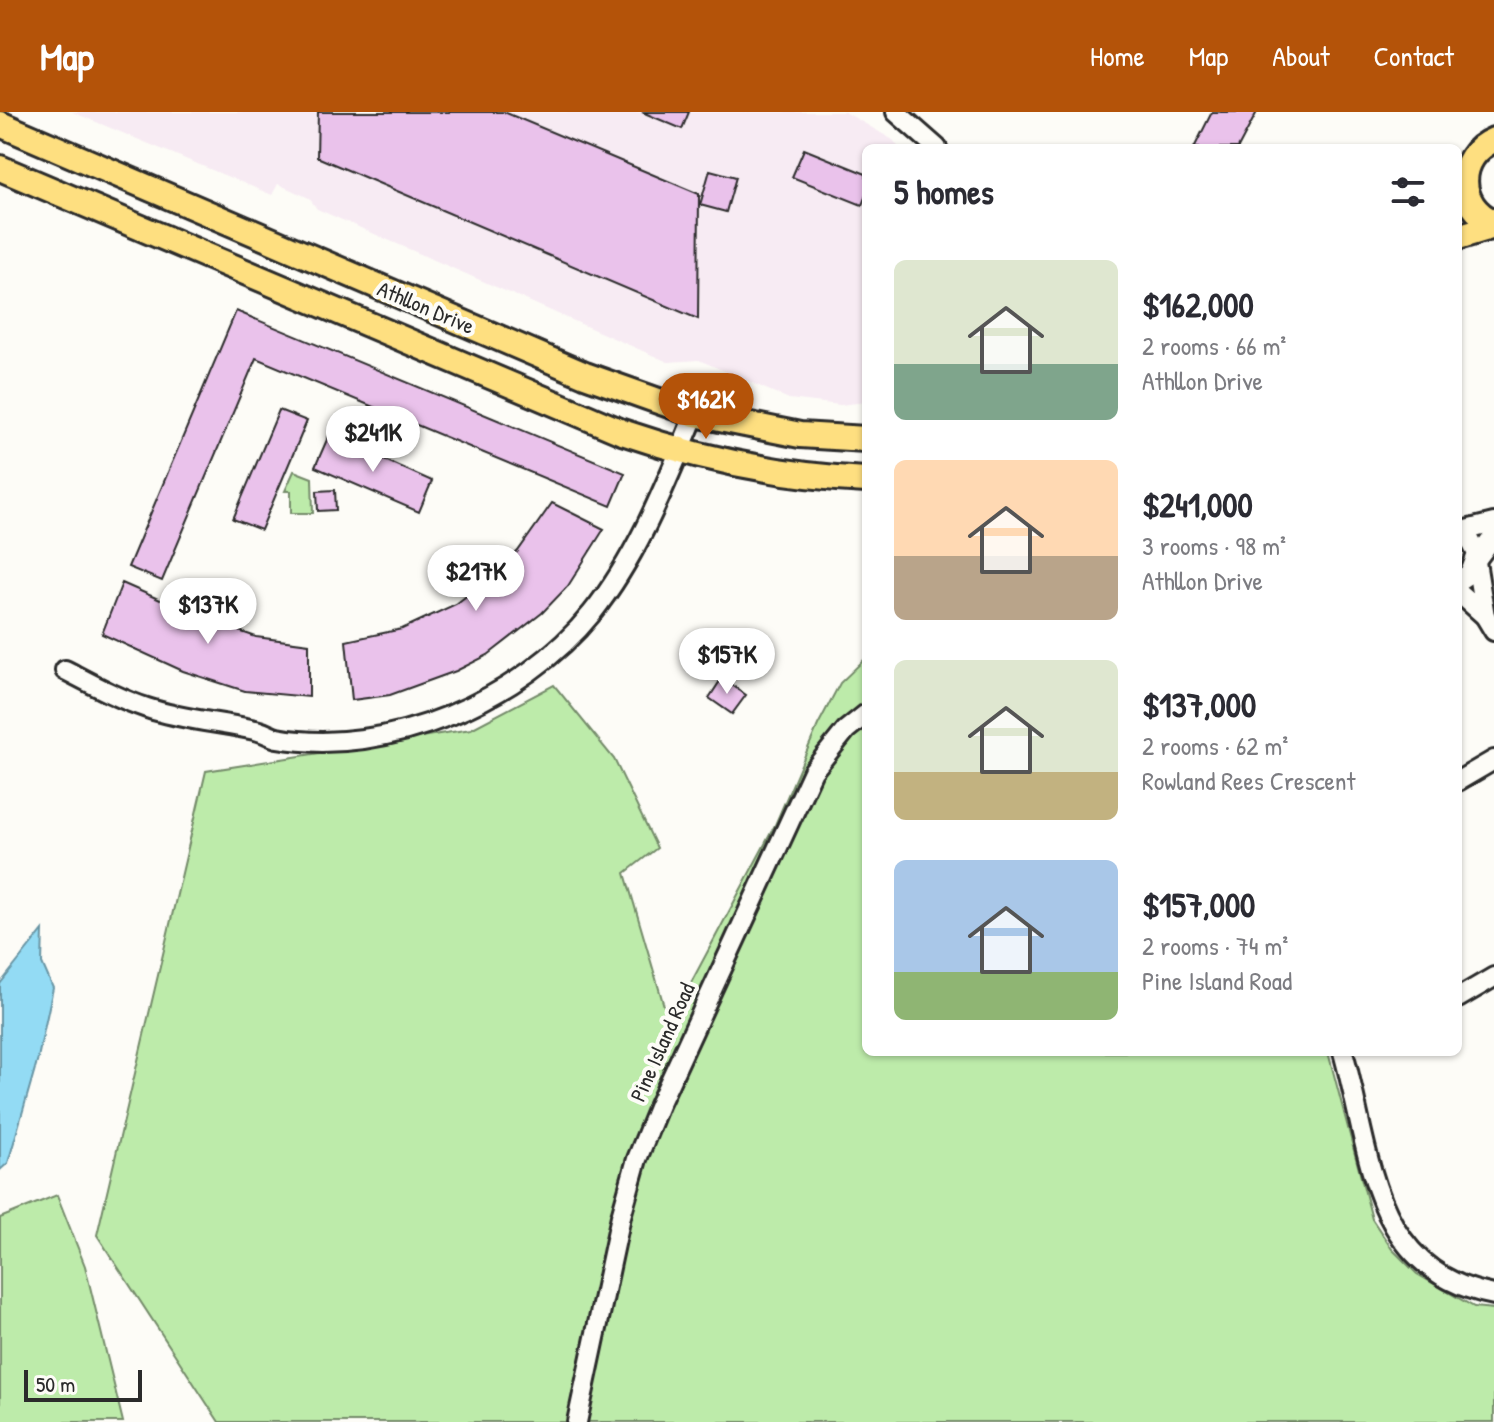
<!DOCTYPE html>
<html lang="en">
<head>
<meta charset="utf-8">
<style>
  :root { --surface:#fff; --page:#f7f7f7; --text:#2b2b33; --muted:#7c7c81; --accent:#b45309 }
  body { margin:0; font-family:"Patrick Hand",sans-serif; background:var(--page); color:var(--text); height:100vh; display:flex; flex-direction:column; font-size:30px; white-space:nowrap }
  * { box-sizing:border-box; margin:0 }
  p { font-size:26px; color:var(--muted) }
  .icon { flex:none; width:44px; height:44px; fill:none; stroke:currentColor; stroke-width:2; stroke-linecap:round; stroke-linejoin:round }
  .map { position:relative; flex:1; overflow:hidden }
  .side { position:absolute; left:862px; top:32px; width:600px; height:912px; display:flex; flex-direction:column; background:var(--surface); border-radius:12px; box-shadow:0 2px 6px #0004 }
  .side>* { flex:none }
  .scale { position:absolute; left:24px; bottom:20px; width:118px; box-sizing:border-box; padding-left:8px; border:4px solid #2b2b2b; border-top:0; font-size:22px; line-height:28px; white-space:nowrap; color:#2b2b2b; -webkit-text-stroke:6px #fdfcf7; paint-order:stroke }
  .price { position:absolute; translate:-50% -68px; padding:0 18px; border-radius:28px; background:#fff; color:#222; font-size:26px; line-height:52px; filter:drop-shadow(0 2px 4px #0008) }
  .price::after { content:''; position:absolute; left:50%; top:48px; width:24px; height:18px; margin-left:-12px; background:inherit; clip-path:polygon(0 0,100% 0,50% 100%) }
  .price.current { background:var(--accent); color:#fff }
  ul { padding:0; list-style:none }
  li { display:flex; align-items:center; gap:24px; height:200px; padding:0 32px }
  li span { display:grid; place-items:center; flex:none; width:224px; height:160px; border-radius:12px; color:#555 }
  li>.icon { margin-inline-start:auto }
  span .icon { width:96px; height:96px; fill:#fffc; stroke-width:1 }
  li b { font-size:34px }
  h2 { display:flex; justify-content:space-between; align-items:center; height:96px; padding:0 32px; font-size:34px }
  header { display:flex; align-items:center; gap:48px; box-sizing:border-box; height:112px; padding:0 40px; background:var(--accent); color:#fff }
  header strong { font-size:38px }
  nav { display:flex; gap:44px; margin-inline-start:auto; font-size:28px }
  .map>svg:first-child { display:block }
</style>
</head>
<body>
<header>
<strong>Map</strong>
<nav><a>Home</a><a>Map</a><a>About</a><a>Contact</a></nav>
</header>
<div class="map">
<svg width="1494" height="1310" viewBox="0 0 1494 1310">
  <rect width="100%" height="100%" fill="#fdfcf7"/>
  <filter id="ink" filterUnits="userSpaceOnUse"><feTurbulence type="fractalNoise" baseFrequency=".0125" numOctaves="2"/><feDisplacementMap in="SourceGraphic" scale="16" xChannelSelector="R" yChannelSelector="G"/><feConvolveMatrix kernelMatrix="1 2 1 2 8 2 1 2 1" color-interpolation-filters="sRGB"/></filter>
  <g filter="url(#ink)">
    <polygon fill="#f7ebf3" points="72,0 845,0 893,28 899,36 866,36 866,290 840,293 789,287 699,248 668,250 317,97 309,86 278,72 272,83"/>
    <g fill="#bdebaa" stroke="#748b6a" stroke-width="2">
      <polygon points="294,359 312,366 313,401 291,401 291,379 285,379"/>
      <polygon points="866,546 866,940 1328,940 1372,1107 1392,1137 1417,1162 1474,1195 1494,1197 1494,1310 219,1310 97,1123 206,659 471,617 554,573 614,647 657,736 625,761 664,894 676,899 775,713 818,613 840,571"/>
      <polygon points="57,1083 85,1154 123,1310 0,1310 0,1106"/>
    </g>
    <polygon fill="#93dbf4" stroke="#6995a4" stroke-width="2" points="43,818 42,851 53,876 38,946 8,1051 0,1058 0,872"/>
    <g fill="#eac2eb" stroke="#2b2b2b" stroke-width="2">
      <polygon points="318,0 504,0 699,82 698,207 317,45"/>
      <polygon points="642,0 689,0 682,17"/>
      <polygon points="1212,0 1257,0 1238,36 1194,36"/>
      <polygon points="804,37 866,62 866,83 862,93 792,65"/>
      <polygon points="710,58 736,65 726,100 700,93"/>
      <polygon points="236,199 625,361 611,394 256,246 162,469 128,455"/>
      <polygon points="279,298 307,309 261,418 233,407"/>
      <polygon points="329,323 432,369 419,400 315,355"/>
      <polygon points="335,378 336,398 318,399 317,379"/>
      <polygon points="552,391 604,417 568,474 542,501 488,543 456,559 390,583 352,588 346,529 402,517 456,492 500,458 518,439"/>
      <polygon points="122,471 199,505 256,525 309,532 309,585 245,579 183,559 102,522"/>
      <polygon points="722,566 746,583 732,602 709,586"/>
    </g>
    <g fill="none" stroke-linecap="round" stroke-linejoin="round">
      <g stroke="#2b2b2b" stroke-width="24">
        <g id="minor">
          <polyline points="896,0 937,36"/>
          <polyline points="1458,420 1469,426 1477,442 1470,461 1458,469"/>
          <polyline points="1458,420 1494,411"/>
          <polyline points="1476,448 1494,424"/>
          <polyline points="1476,450 1485,504"/>
          <polyline points="1458,480 1485,504 1494,519"/>
          <path d="M 65,558 C 92,572 119,587 147,596 C 183,608 219,610 255,618 C 262,619 270,624 277,626 C 388,646 523,587 592,501 C 639,442 666,371 695,302"/>
          <polyline points="1458,669 1494,648"/>
          <polyline points="1458,886 1494,865"/>
          <path d="M 1343,940 C 1371,1038 1369,1159 1494,1183"/>
          <polyline points="577,1310 621,1104 637,1047 659,993 813,659 846,618 866,602"/>
        </g>
      </g>
      <g stroke="#2b2b2b" stroke-width="30">
        <g id="major">
          <polyline points="0,12 585,263 695,302 800,323 866,327"/>
          <path d="M 1494,28 C 1455,44 1456,95 1494,110"/>
          <path d="M 0,56 L 622,320 C 701,347 782,364 866,368"/>
          <polyline points="1458,125 1494,114"/>
        </g>
      </g>
      <use href="#minor" stroke="#fdfcf7" stroke-width="18"/>
      <use href="#major" stroke="#fedf80" stroke-width="24"/>
    </g>
  </g>
  <g text-anchor="middle" stroke-width="8" stroke-linejoin="round" paint-order="stroke">
    <g font-size="22" fill="#2b2b2b" stroke="#fdfcf7">
      <text transform="translate(426 195) rotate(23)" y="8">Athllon Drive</text>
      <text transform="translate(662 930) rotate(-66)" y="8">Pine Island Road</text>
    </g>
  </g>
</svg>
<div class="scale">50 m</div>
<b class="price current" style="left:706px;top:329px">$162K</b>
<b class="price" style="left:373px;top:362px">$241K</b>
<b class="price" style="left:476px;top:501px">$217K</b>
<b class="price" style="left:208px;top:534px">$137K</b>
<b class="price" style="left:727px;top:584px">$157K</b>
<section class="side">
<h2>5 homes<svg class="icon" aria-label="filters" viewBox="0 0 24 24"><path d="M4 7h16M4 17h16"/><circle cx="9" cy="7" r="2"/><circle cx="15" cy="17" r="2"/></svg></h2>
<ul>
<li><span style="background:linear-gradient(#dfe7d0 65%,#7fa58c 0)"><svg class="icon" aria-label="home" viewBox="0 0 24 24"><path d="M3 11l9-7 9 7M6 9v11h12V9"/></svg></span><div><b>$162,000</b><p>2 rooms · 66 m²</p><p>Athllon Drive</p></div></li>
<li><span style="background:linear-gradient(#ffd9b3 60%,#b9a48a 0)"><svg class="icon" aria-label="home" viewBox="0 0 24 24"><path d="M3 11l9-7 9 7M6 9v11h12V9"/></svg></span><div><b>$241,000</b><p>3 rooms · 98 m²</p><p>Athllon Drive</p></div></li>
<li><span style="background:linear-gradient(#dfe7d0 70%,#c2b280 0)"><svg class="icon" aria-label="home" viewBox="0 0 24 24"><path d="M3 11l9-7 9 7M6 9v11h12V9"/></svg></span><div><b>$137,000</b><p>2 rooms · 62 m²</p><p>Rowland Rees Crescent</p></div></li>
<li><span style="background:linear-gradient(#a9c7e8 70%,#8fb573 0)"><svg class="icon" aria-label="home" viewBox="0 0 24 24"><path d="M3 11l9-7 9 7M6 9v11h12V9"/></svg></span><div><b>$157,000</b><p>2 rooms · 74 m²</p><p>Pine Island Road</p></div></li>
</ul>
</section>
</div>
</body>
</html>
